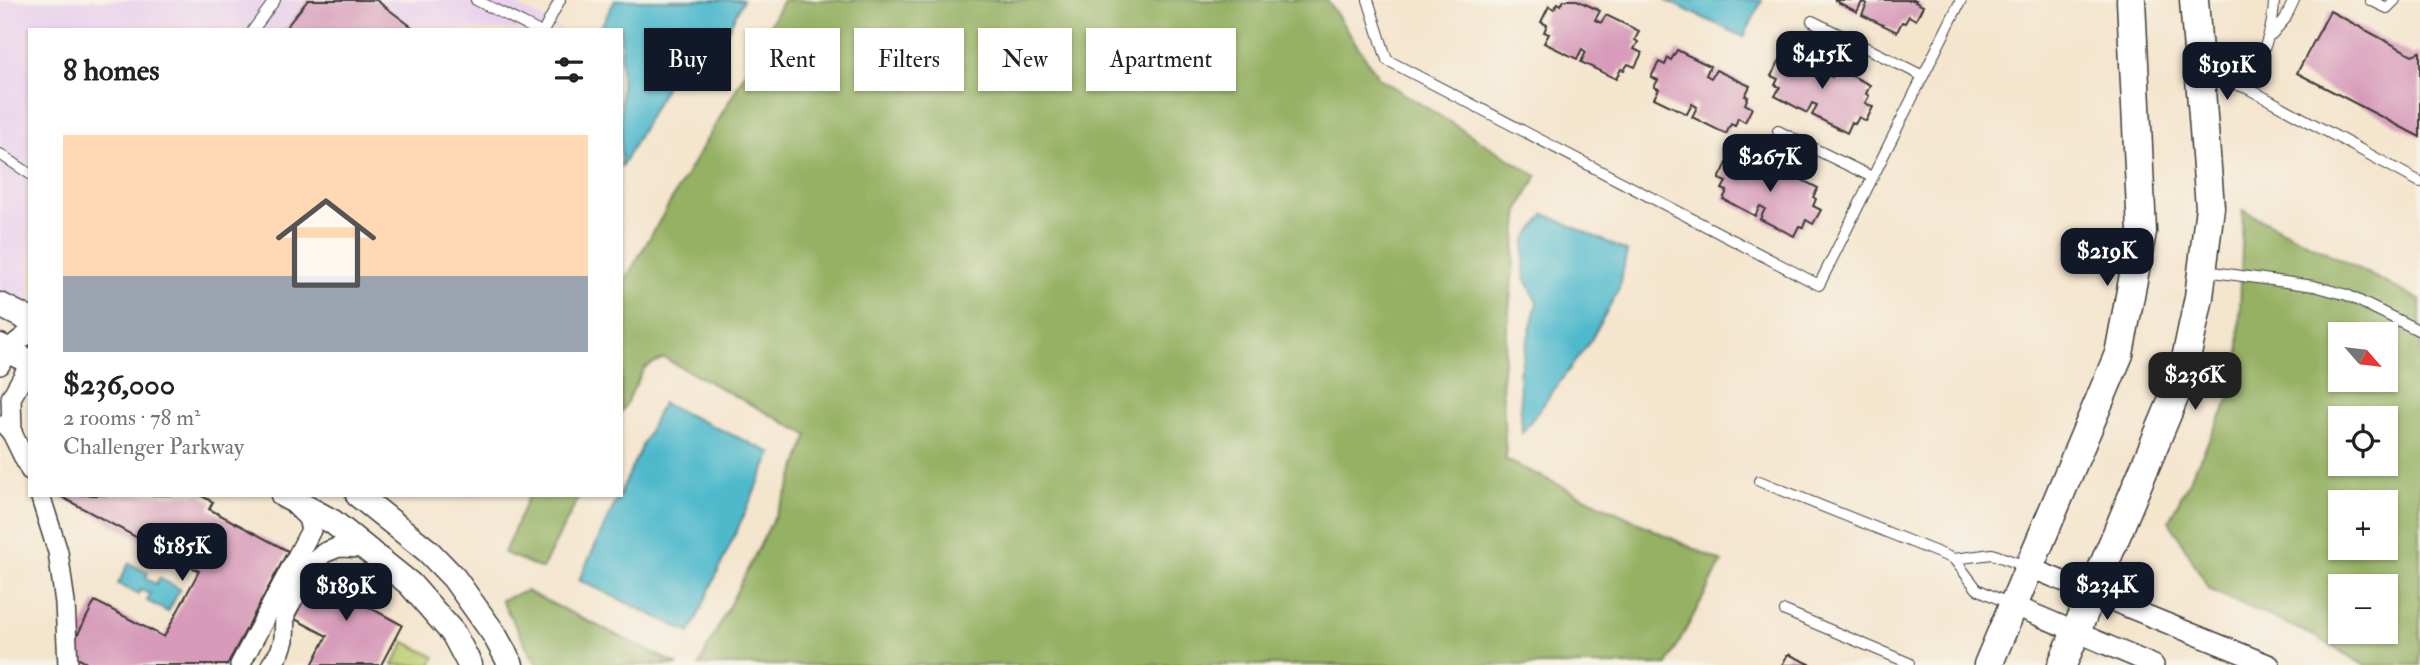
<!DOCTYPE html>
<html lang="en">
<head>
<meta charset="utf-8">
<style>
  :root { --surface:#fff; --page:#f2f2f2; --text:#222; --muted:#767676; --line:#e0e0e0; --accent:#111827 }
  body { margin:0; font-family:"IM FELL Double Pica",serif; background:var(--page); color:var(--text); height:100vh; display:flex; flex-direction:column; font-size:26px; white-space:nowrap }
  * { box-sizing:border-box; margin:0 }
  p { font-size:23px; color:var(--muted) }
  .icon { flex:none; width:38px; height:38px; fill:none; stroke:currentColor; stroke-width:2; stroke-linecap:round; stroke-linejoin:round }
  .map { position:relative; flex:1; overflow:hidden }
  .details { position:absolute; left:28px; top:28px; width:595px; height:469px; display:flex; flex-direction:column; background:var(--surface); border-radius:0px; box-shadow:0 2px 5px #0004 }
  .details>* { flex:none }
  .top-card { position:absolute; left:644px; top:28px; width:665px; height:63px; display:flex; gap:14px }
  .needle { width:46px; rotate:118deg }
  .buttons { position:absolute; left:2328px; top:322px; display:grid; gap:14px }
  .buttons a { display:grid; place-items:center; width:70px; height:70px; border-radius:0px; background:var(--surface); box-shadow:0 2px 5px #0004; font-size:35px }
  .price { position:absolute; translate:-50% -60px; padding:0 16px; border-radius:14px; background:var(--accent); color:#fff; font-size:23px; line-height:46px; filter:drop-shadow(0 2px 4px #0008) }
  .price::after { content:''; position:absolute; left:50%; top:42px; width:21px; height:16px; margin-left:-10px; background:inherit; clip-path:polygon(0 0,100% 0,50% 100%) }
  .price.active { background:#222; color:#fff }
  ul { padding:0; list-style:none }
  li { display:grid; align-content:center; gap:14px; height:371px; padding:0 35px }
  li+li { border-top:2px solid var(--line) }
  li span { display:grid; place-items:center; height:217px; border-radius:0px; color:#555 }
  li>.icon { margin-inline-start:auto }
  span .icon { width:126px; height:126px; fill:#fffc; stroke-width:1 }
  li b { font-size:30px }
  h2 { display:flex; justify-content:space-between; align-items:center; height:84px; padding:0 35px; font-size:30px }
  .chip { padding:0 24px; border-radius:0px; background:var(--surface); box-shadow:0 2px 5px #0004; font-size:24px; line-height:63px }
  .chip.active { background:var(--accent); color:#fff }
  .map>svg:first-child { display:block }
</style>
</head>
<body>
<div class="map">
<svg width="2420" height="665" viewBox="0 0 2420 665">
  <rect width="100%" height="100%" fill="#f7f3e8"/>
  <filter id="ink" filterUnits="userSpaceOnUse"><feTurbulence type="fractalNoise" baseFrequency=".0143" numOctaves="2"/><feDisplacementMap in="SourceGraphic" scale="14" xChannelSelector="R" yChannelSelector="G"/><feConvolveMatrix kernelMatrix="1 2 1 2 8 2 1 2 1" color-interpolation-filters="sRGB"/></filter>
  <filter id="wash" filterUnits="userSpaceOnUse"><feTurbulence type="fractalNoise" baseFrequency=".00686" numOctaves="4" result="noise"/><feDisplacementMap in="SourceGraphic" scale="28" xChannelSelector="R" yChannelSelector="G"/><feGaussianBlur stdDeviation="1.57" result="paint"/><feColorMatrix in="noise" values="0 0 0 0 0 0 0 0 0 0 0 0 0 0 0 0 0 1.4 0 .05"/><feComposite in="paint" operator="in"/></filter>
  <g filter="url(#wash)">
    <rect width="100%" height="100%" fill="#f4e5cd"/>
    <polygon fill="#e9d2ed" points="0,0 506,0 564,30 30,30 30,316 0,301"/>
    <polygon fill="#bcce71" stroke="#6c7546" stroke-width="2" points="405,642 435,657 431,665 393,665"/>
    <g fill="#95b163" stroke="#586640" stroke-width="2" fill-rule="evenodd">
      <polygon points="783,0 1327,0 1379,78 1537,176 1519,209 1502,380 1506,460 1722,562 1667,665 699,665 788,490 808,435 664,358 645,367 621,413 621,287 735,91"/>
      <path d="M 2243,210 L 2420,300 L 2420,665 L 2364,665 L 2316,637 L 2210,590 L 2169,521 L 2238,382 ZM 2340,334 L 2385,334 L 2385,380 L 2340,380 ZM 2340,418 L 2385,418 L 2385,464 L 2340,464 ZM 2340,502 L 2385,502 L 2385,548 L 2340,548 ZM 2340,586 L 2385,586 L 2385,632 L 2340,632 Z"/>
      <polygon points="529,495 580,495 542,569 504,553"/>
      <polygon points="526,591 678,665 537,665 501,600"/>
    </g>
    <g fill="#4fb9cc" stroke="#366a74" stroke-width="2">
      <polygon points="615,0 743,0 718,50 674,71 621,168 621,30 599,30"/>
      <polygon points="1665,0 1762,0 1744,37"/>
      <polygon points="1545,214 1627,251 1619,289 1591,340 1522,433 1519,373 1537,303 1524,275 1525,240"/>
      <polygon points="662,403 772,453 690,633 579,580 619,495 621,495 621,491"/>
      <polygon points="129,563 148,573 146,579 156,584 159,578 180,589 168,612 147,601 150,594 141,590 138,594 118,584"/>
    </g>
    <g id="blocks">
      <g fill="#d79bb9">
        <polygon points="308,0 376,0 416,30 284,30"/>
        <polygon points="1564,0 1577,0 1600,11 1595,20 1601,23 1606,15 1639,31 1635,40 1638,42 1634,49 1642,53 1635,67 1628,64 1624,70 1621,69 1616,79 1581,62 1586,52 1582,49 1577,59 1544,43 1549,34 1544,32 1547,25 1541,22 1549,6 1554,9 1558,3 1561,5"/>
        <polygon points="1834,0 1916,0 1915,2 1923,6 1916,20 1909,16 1905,23 1902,22 1897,32 1862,15 1867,4 1862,2 1857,12"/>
        <polygon points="2330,11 2412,55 2420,52 2420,137 2297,73"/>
        <polygon points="1797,48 1830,65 1826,74 1832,77 1837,68 1870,85 1866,94 1869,96 1865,103 1873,107 1866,121 1859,117 1855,124 1852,122 1847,133 1812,115 1817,105 1812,103 1807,113 1775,96 1780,87 1775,85 1778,79 1771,76 1780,60 1785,63 1788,57 1792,59"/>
        <polygon points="1677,50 1710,66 1706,75 1711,78 1716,70 1750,86 1745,96 1748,97 1745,104 1752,108 1745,122 1738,118 1735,126 1731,124 1726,134 1692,117 1697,107 1692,104 1687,114 1654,98 1659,89 1654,87 1658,80 1651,77 1659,62 1665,65 1668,58 1671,60"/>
        <polygon points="1745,151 1778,168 1774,177 1779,180 1784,171 1818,188 1813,197 1816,199 1813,206 1821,210 1813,224 1806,220 1803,227 1799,226 1794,236 1760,219 1765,209 1760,206 1755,216 1723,199 1727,191 1722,189 1726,182 1719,179 1727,163 1733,166 1736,160 1739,162"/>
        <polygon points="58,495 200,495 213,502 209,509 288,551 227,665 90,665 68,653 95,601 164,637 199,571"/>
        <polygon points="319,568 370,596 365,605 402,625 381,665 312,665 327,636 293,618"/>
        <polygon points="1788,654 1812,665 1782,665"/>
      </g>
    </g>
  </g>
  <g filter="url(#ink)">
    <use href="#blocks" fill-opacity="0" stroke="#3c3a37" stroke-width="2"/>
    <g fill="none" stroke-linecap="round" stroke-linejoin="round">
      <g stroke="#3c3a37" stroke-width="12">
        <g id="service">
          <polyline points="476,0 536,30"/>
          <polyline points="1368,0 1387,60 1819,285 1961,0"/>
          <polyline points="2370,0 2387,8 2395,0"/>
          <polyline points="1812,21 1923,76"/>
          <polyline points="253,30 275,0"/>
          <polyline points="544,30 560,0"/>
          <polyline points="2272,34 2285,19 2294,0"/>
          <polyline points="2201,78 2219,79 2247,88 2420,182"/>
          <path d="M 2247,88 C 2260,59 2274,32 2274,0"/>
          <polyline points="1778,131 1872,177"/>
          <polyline points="0,154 30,174"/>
          <polyline points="2206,271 2314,286 2347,295 2420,331"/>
          <polyline points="1759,481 1954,559 1992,554 2028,567"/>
          <polyline points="1954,559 1977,589 2010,604"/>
          <polyline points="1785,611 1909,663"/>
        </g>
      </g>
      <g stroke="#3c3a37" stroke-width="22">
        <g id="minor">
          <polyline points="0,365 7,350 30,332"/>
          <polyline points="5,425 12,433 30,470"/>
          <polyline points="12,433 11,398 30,364"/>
          <polyline points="40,495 58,552 65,603 68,665"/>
          <polyline points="2028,567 2270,665"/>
          <polyline points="2013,605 2154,665"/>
          <polyline points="240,665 311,530 308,518 295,505"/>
          <polyline points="271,665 280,652 284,640 285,614 313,563 324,553 339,547 366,548"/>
        </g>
      </g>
      <g stroke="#3c3a37" stroke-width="27">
        <g id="tertiary">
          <polyline points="0,305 30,320"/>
          <polyline points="0,346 30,362"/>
          <polyline points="283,495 333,522 410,584 453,633 470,665"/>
          <polyline points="358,495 428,551 454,578 494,634 511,665"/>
        </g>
      </g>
      <g stroke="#3c3a37" stroke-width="31">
        <g id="secondary">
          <polyline points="1988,665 2119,354 2142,232 2131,0"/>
          <polyline points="2062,665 2182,378 2199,297 2210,207 2194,0"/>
        </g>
      </g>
      <use href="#service" stroke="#fff" stroke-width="10"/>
      <use href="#minor" stroke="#fff" stroke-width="19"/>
      <use href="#tertiary" stroke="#fff" stroke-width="24"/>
      <use href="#secondary" stroke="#fff" stroke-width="28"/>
    </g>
  </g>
</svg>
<div class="buttons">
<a><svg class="needle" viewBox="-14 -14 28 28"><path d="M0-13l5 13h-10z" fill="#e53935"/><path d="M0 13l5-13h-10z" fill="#767676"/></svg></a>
<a><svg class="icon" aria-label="locate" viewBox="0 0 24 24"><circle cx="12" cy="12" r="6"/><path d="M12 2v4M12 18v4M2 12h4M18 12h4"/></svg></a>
<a>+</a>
<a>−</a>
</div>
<b class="price" style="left:1822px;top:91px">$415K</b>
<b class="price" style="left:2227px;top:102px">$191K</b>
<b class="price" style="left:1770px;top:194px">$267K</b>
<b class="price" style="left:2107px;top:288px">$219K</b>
<b class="price active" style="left:2195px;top:412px">$236K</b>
<b class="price" style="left:182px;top:583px">$185K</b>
<b class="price" style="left:2107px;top:622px">$234K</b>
<b class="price" style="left:346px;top:623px">$189K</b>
<div class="top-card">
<a class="chip active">Buy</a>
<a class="chip">Rent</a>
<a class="chip">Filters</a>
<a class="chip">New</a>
<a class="chip">Apartment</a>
</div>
<section class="details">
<h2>8 homes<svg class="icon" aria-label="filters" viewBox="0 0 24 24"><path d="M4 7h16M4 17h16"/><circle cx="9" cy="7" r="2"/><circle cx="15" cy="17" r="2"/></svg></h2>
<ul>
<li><span style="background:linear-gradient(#ffd9b3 65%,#9aa5b1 0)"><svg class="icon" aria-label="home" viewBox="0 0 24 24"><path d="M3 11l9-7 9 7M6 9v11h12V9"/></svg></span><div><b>$236,000</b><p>2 rooms · 78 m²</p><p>Challenger Parkway</p></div></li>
</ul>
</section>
</div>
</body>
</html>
